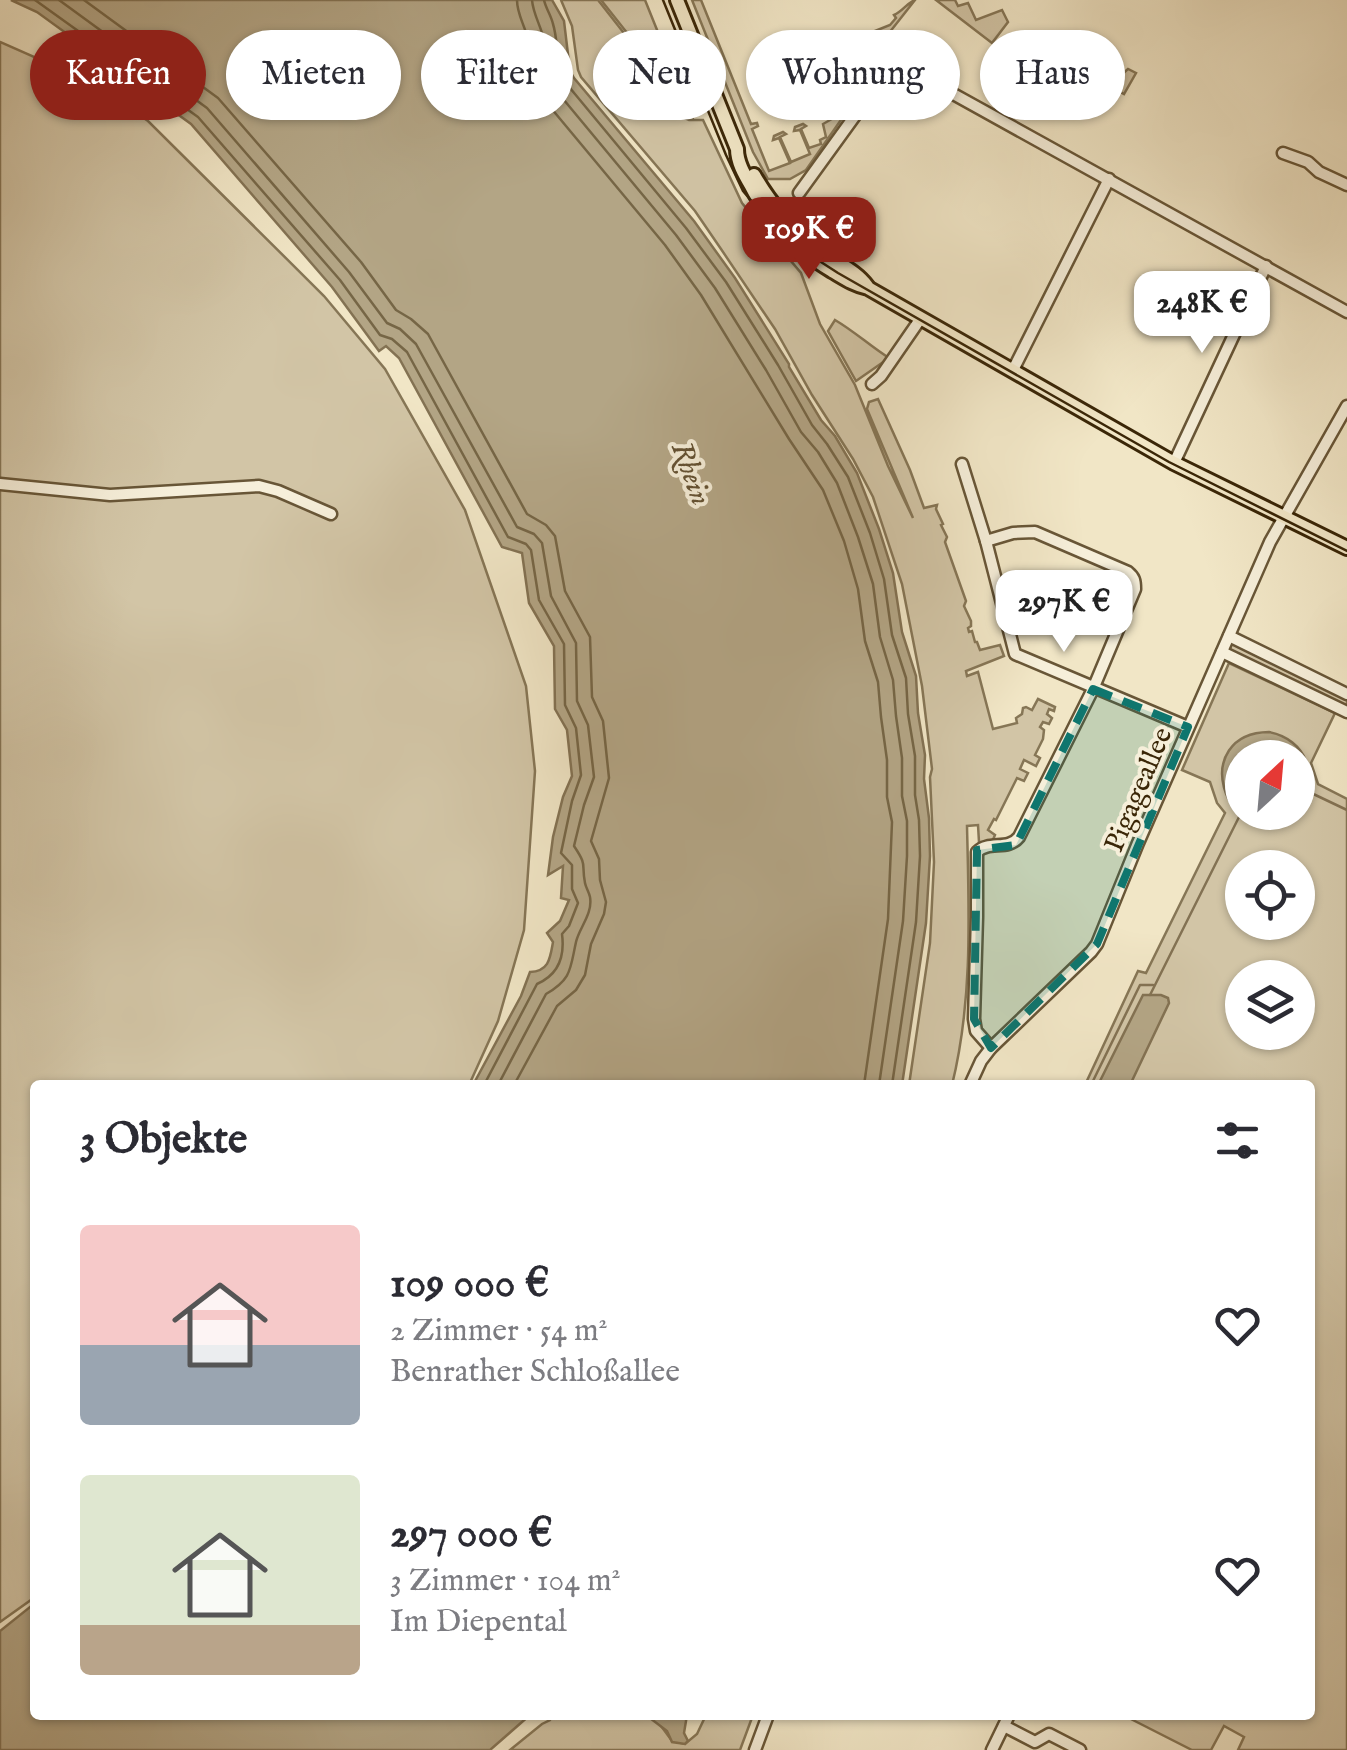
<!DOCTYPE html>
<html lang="de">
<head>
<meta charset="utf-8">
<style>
  :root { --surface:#fff; --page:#f2f2f3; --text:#2b2b33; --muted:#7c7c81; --accent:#8f2418 }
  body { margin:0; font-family:"IM FELL English",serif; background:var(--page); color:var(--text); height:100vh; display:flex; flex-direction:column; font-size:38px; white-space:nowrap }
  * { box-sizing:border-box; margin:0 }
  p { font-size:32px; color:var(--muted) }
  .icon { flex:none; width:55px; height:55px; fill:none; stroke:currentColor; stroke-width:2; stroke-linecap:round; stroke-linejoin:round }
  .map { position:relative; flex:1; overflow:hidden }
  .side { position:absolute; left:30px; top:1080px; width:1285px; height:640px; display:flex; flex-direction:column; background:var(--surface); border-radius:10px; box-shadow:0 2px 8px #0004 }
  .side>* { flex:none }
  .top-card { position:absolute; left:30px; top:30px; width:1288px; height:90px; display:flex; gap:20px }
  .needle { width:65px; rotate:26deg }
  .controls { position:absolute; left:1225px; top:740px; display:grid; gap:20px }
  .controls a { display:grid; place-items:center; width:90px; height:90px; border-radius:50%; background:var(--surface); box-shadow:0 2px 8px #0004; font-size:50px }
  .price { position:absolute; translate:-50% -85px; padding:0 22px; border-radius:20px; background:#fff; color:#222; font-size:32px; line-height:65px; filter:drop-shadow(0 2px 5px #0008) }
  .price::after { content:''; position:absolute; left:50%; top:60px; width:30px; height:22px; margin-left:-15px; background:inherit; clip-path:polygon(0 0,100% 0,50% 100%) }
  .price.selected { background:var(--accent); color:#fff }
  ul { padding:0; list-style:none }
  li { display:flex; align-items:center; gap:30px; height:250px; padding:0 50px }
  li span { display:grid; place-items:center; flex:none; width:280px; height:200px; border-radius:10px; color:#555 }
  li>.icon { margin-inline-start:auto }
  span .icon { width:120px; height:120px; fill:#fffc; stroke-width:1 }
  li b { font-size:42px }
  h2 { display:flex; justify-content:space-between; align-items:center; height:120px; padding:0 50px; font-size:42px }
  .tag { padding:0 35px; border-radius:45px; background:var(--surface); box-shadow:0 2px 8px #0004; font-size:35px; line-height:90px }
  .tag.selected { background:var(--accent); color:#fff }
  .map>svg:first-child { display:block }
</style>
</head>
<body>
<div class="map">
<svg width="1347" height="1750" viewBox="0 0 1347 1750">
  <rect width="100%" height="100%" fill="#f1e6c6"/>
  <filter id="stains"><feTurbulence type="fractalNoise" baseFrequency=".002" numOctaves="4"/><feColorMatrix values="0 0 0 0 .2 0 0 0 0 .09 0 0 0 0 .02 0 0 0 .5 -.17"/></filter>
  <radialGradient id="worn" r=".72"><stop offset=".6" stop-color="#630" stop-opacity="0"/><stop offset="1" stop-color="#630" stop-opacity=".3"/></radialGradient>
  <g fill="#d2c5a6" stroke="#867656" stroke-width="2.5" fill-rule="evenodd">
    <path d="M 561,0 L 598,0 L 667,88 L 674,113 L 689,120 L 703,120 L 742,203 L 801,273 L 820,324 L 855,385 L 888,466 L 913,518 L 867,409 L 869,402 L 878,399 L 910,470 L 924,508 L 937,505 L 936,509 L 943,524 L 941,525 L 947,537 L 945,542 L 966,601 L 964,606 L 971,621 L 971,626 L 968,628 L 969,632 L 972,631 L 975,642 L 977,642 L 980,650 L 1000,645 L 1004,656 L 966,671 L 967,676 L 978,672 L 993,729 L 1017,723 L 1016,718 L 1022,714 L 1023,708 L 1026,707 L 1032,710 L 1038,699 L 1055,707 L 1054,711 L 1049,709 L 1047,714 L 1052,718 L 1049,724 L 1043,722 L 1040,727 L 1044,730 L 1043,739 L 1035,755 L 1040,758 L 1036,766 L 1024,760 L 1020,769 L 1028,773 L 1024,781 L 1017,778 L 996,820 L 994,819 L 988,830 L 995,835 L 992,842 L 979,842 L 978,825 L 967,826 C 969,913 973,1000 952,1085 L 909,1085 L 930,943 L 934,862 L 930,777 L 932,769 L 922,686 L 902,584 L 873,497 L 853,459 L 812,395 L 775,329 L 721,249 L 695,211 L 581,77 L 578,70 L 572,26 Z"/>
    <polygon points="601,0 645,0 692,117 678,109 670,87"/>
    <polygon points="692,0 701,0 751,124 757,123 758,126 752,129 769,171 790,163 779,138 773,140 774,136 783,132 786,134 780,137 791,162 810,154 800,130 794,131 795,127 803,124 806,126 801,129 809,148 821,144 820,140 826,137 823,124 844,112 842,106 846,104 850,107 806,170 790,179 768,179 753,152"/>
    <path d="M 915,0 L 878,47 L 887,55 L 851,105 L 847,100 L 852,98 L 848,84 L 868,76 L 881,59 L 870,33 L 890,25 L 896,18 L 894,15 C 903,11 907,3 915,0 Z"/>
    <polygon points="936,0 955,0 958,6 968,3 976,20 1002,10 1008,22 992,43"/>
    <polygon points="0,42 91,82 148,121 324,296 385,369 465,510 526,686 535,771 524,930 498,1021 469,1085 35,1085 35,1597 0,1622"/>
    <path d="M 1064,48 L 1077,53 L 1076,56 C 1091,60 1104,67 1120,76 L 1128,69 L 1136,73 L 1124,94 L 1064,61 L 1043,99 L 1030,92 L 1038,83 L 1047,83 L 1056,68 L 1052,63 Z"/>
    <path d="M 835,320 C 854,331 870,346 889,358 L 856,381 L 828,331 Z"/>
    <polygon points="1231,642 1347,696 1347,710 1229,651"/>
    <path d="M 1229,663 L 1335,713 L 1311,763 L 1318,784 L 1347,799 L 1347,1750 L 1238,1750 L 1244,1737 L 1224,1726 L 1211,1750 L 1192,1750 L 1123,1715 L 1310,1715 L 1310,1085 L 1085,1085 L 1138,971 L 1146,973 L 1225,813 L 1217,803 L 1210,782 L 1182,770 ZM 1242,758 L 1298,758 L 1298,812 L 1242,812 ZM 1242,868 L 1298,868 L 1298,922 L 1242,922 ZM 1242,978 L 1298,978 L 1298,1032 L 1242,1032 Z"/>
    <polygon points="552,1715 653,1715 672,1741 685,1744 697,1734 706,1715 753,1715 740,1750 510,1750 542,1724 550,1720"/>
  </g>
  <g fill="#b3a585" stroke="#837253" stroke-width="2.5">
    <path d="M 11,0 L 552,0 L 564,21 L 570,71 L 574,78 L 694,221 L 735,278 L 789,364 L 789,367 L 821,420 L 835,436 L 857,473 L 879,529 L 893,573 L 902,632 L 916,676 L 918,713 L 925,755 L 924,779 L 929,818 L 930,856 L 926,923 L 902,1085 L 473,1085 L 521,996 L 530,972 C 549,971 550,959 553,942 L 547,933 L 560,921 L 569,900 L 561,898 L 563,866 L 548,875 L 553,837 L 563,797 L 572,776 L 567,730 L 555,709 L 554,646 L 529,603 L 522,553 L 502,547 L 399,358 L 386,346 L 379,351 L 332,287 L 191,124 L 37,12 Z"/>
    <path d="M 1269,732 C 1306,739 1321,777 1298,807 L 1298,758 L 1242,758 L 1242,812 L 1290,813 C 1222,852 1189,733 1269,732 Z"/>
    <polygon points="1143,995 1161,995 1168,998 1169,1003 1130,1085 1098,1085"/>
    <polygon points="35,1603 35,1715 530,1715 490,1750 0,1750 0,1631"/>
    <polygon points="646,1715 687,1715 684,1733 688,1741 685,1744 672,1742 667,1731"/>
  </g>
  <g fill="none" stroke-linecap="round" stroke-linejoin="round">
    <g stroke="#766646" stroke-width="2.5">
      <path d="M 35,0 L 198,117 L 340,280 L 380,335 L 392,339 L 407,352 L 508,537 L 526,544 L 531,550 L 539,600 L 564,644 L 565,705 L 576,728 L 581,775 L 572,801 L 561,853 L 572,865 L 572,889 L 578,903 L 569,926 L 562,934 C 565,957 558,975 537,984 L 484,1085"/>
      <path d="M 59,0 L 207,108 L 349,272 L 387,323 L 400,329 L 416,344 L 517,527 L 534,534 L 542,543 L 551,596 L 576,643 L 577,701 L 588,725 L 594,777 L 584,805 L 574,846 C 588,867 581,862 585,883 C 586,888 589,892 590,897 C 593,914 579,928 576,942 C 570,969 572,979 546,994 L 498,1085"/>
      <polyline points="84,0 218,98 361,262 396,310 411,319 428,334 527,514 546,525 555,536 565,591 590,637 592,697 603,721 609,778 591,841 599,859 600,880 606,902 604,914 591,944 585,975 576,990 557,1006 514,1085"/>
      <path d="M 517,0 C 517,15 525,25 528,40 C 532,59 531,78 541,96 L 665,245 L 701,295 L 789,439 L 823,490 L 844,541 L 858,589 L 865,641 L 878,682 L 881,717 L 887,760 L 887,797 L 892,822 L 888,919 L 864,1085"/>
      <path d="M 532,0 C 533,14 541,26 544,40 C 547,56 546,73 554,88 L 676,235 L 715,288 L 766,370 L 801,432 L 818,452 L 837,483 L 858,537 L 873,584 L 880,637 L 893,680 L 896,716 L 902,758 L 902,796 L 907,821 L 907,856 L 903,921 L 879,1085"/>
      <path d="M 544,0 C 546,9 551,15 553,24 C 559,43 555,64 565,82 L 686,228 L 726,282 L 778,365 L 812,425 L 827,444 L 848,477 L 870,533 L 884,579 L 892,635 L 906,678 L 908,714 L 915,756 L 915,795 L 919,820 L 920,856 L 916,922 L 892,1085"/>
      <path d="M 1242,801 C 1209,763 1261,719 1294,758"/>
    </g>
    <g stroke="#837253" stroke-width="2.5">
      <polyline points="1307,791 1347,810"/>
      <polyline points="1150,995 1241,813"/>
      <polyline points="1091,1085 1140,985 1153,985"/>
    </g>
    <g stroke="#685637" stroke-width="15">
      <g id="minor">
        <polyline points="1283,153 1308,162 1319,172 1347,185"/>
        <polyline points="799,193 875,88 907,73 919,75 1347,312"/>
        <polyline points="1013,370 1109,179"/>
        <polyline points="872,384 881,376 921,318"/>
        <polyline points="1174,463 1266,266"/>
        <polyline points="962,464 986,541 1015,654 1188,727"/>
        <polyline points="0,484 110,495 259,486 278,491 331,514"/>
        <path d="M 986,541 L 1013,533 L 1035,532 L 1128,572 C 1134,577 1135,580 1135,589 L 1093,689 L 1019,837 C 1008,851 989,840 977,852 L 977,917 L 974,1019 L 976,1031 L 991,1048"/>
        <polyline points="1229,636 1347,694"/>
        <polyline points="1222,652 1347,712"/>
        <polyline points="970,1085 981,1061 991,1048 1091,952 1097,944 1138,843 1270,542 1347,406"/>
        <polyline points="1004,1726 1035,1742 1049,1734 1080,1750"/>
        <polyline points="755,1750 768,1715"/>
        <polyline points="992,1750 1009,1715"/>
      </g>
    </g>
    <g stroke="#3a2607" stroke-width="18">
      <g id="major">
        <path d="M 677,0 L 737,149 C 737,162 744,174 751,186 C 772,227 793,247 832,271 C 844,278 854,285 868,288 L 1174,463 L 1347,548"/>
        <path d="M 754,175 C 771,205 795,232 823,252 C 837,263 856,271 867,286"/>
      </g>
    </g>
    <use href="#minor" stroke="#f6efda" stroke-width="10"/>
    <use href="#major" stroke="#f1e6c6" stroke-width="12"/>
    <polyline stroke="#3a2607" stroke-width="2.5" points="663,0 726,155 743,191 775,229 807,253 838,273 1169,462 1347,551"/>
  </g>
  <path fill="#0f766e" fill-opacity="0.2" stroke="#0f766e" stroke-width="8" stroke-dasharray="20 12" stroke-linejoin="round" d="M 1093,689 L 1188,727 L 1097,944 L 991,1048 L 974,1019 L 977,850 L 1016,845 Z"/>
  <g text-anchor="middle" stroke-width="8" stroke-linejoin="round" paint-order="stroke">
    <g font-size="28" fill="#3a2607" stroke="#f6efda">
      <text transform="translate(1137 789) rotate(-67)" y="10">Pigageallee</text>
    </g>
    <g font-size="30" font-style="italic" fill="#645233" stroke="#f6efda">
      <text transform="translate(692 473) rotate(70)" y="10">Rhein</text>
    </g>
  </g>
  <rect width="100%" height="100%" filter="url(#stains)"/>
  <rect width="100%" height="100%" fill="url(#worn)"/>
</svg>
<div class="controls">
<a><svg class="needle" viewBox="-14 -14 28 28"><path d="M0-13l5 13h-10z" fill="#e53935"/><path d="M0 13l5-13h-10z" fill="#7c7c81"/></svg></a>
<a><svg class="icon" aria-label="locate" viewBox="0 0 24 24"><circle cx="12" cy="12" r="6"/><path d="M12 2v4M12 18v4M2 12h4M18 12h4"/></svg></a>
<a><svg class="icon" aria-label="layers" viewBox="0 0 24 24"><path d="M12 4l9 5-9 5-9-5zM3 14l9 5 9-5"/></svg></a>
</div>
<b class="price selected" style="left:809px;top:282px">109K €</b>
<b class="price" style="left:1202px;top:356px">248K €</b>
<b class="price" style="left:1064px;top:655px">297K €</b>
<div class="top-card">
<a class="tag selected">Kaufen</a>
<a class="tag">Mieten</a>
<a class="tag">Filter</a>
<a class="tag">Neu</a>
<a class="tag">Wohnung</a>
<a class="tag">Haus</a>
</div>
<section class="side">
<h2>3 Objekte<svg class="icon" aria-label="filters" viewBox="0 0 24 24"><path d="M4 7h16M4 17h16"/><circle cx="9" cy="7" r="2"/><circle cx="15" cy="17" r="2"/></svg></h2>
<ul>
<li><span style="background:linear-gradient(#f6c9c9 60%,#9aa5b1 0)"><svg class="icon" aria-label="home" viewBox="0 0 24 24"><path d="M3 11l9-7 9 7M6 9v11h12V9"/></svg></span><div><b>109 000 €</b><p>2 Zimmer · 54 m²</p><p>Benrather Schloßallee</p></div><svg class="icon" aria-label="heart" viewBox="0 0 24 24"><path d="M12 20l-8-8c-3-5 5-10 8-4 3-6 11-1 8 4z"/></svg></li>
<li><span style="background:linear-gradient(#dfe7d0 75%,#b9a48a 0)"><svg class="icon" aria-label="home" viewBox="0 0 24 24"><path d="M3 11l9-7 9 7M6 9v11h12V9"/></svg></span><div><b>297 000 €</b><p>3 Zimmer · 104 m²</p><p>Im Diepental</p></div><svg class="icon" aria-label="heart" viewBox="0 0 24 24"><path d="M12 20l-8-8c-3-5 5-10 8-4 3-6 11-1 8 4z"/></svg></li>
</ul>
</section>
</div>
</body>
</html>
